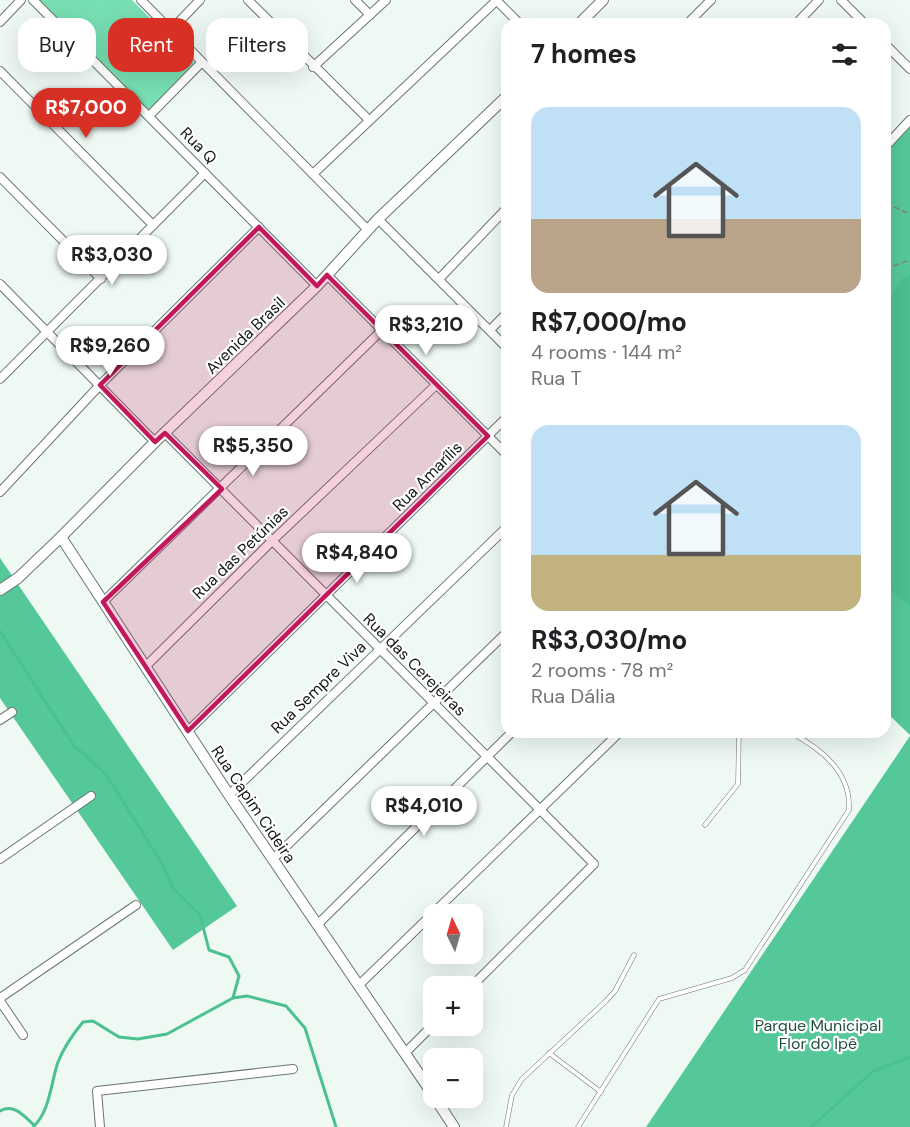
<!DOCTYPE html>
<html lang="en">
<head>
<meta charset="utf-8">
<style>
  :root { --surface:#fff; --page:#f6f6f6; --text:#202124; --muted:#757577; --accent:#d93025 }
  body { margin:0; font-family:"DM Sans",sans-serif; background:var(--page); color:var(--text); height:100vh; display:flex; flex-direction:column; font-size:22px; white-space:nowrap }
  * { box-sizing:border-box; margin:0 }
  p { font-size:20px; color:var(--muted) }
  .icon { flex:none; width:33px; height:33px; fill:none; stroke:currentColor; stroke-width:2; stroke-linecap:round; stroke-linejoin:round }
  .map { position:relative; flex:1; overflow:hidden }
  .details { position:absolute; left:501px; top:18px; width:390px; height:720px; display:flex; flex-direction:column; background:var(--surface); border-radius:18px; box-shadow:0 6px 24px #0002 }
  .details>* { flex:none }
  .banner { position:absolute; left:18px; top:18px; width:393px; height:54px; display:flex; gap:12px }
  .needle { width:39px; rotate:355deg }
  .buttons { position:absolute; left:423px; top:904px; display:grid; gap:12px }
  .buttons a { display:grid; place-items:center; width:60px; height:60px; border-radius:12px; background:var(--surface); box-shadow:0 6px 24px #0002; font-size:30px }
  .price { position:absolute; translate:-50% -51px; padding:0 14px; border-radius:21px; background:#fff; color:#222; font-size:20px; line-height:39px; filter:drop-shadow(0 2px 3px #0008) }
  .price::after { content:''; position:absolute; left:50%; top:36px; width:18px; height:14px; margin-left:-9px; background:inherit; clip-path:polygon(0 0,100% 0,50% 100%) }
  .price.current { background:var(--accent); color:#fff }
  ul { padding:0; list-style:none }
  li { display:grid; align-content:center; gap:12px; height:318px; padding:0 30px }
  li span { display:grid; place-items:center; height:186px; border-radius:18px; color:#555 }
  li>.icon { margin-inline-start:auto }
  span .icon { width:108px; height:108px; fill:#fffc; stroke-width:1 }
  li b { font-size:26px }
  h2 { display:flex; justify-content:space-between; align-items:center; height:72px; padding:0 30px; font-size:26px }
  .chip { padding:0 21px; border-radius:18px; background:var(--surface); box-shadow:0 6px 24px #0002; font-size:21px; line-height:54px }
  .chip.current { background:var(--accent); color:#fff }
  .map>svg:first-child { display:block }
</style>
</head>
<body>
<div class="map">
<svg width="910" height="1127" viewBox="0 0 910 1127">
  <rect width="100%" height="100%" fill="#eef9f3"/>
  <polygon fill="#78dfb3" points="37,0 132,0 196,64 149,111"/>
  <g fill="#55c899">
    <polygon points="910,126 910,735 885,711 885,152"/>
    <polygon points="0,558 237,906 173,950 0,698"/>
    <polygon points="910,736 910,1127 646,1127"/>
  </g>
  <polygon fill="#4bc091" points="910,274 910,607 885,585 885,304 903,278"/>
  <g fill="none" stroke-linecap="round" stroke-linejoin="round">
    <g stroke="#4bc091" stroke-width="3">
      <polyline points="0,631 74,746 105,773 161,862 173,888 200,915 209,950 229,957 239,976 233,998"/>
      <path d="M 0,1111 C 14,1103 24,1116 34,1125"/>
      <path d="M 33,1127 C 50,1112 51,1082 58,1062 C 64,1047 73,1034 83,1022 L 93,1021 L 119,1037 L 138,1039 L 167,1034 L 233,998 L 247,996 L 286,1006 L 305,1028 L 336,1127"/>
      <polyline points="811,1127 872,1072 910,1057"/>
    </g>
    <g stroke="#6c7671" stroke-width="5">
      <g id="service">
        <polyline points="705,825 738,784 739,732"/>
        <polyline points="549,1053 601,1092"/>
        <polyline points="506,1127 512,1095 522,1079 606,1001 615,991 634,955"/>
        <path d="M 578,1127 L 659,999 L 732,978 L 745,970 L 849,810 C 851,771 821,749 790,732"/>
      </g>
    </g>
    <g stroke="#6c7671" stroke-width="10">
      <g id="minor">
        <polyline points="33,0 317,286"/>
        <polyline points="141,0 368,230"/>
        <polyline points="248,0 369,120"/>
        <polyline points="355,0 370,15"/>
        <polyline points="496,0 520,24"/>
        <polyline points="841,0 865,24"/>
        <polyline points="0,22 21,0"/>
        <polyline points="687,24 711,0"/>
        <polyline points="796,24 819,0"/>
        <polyline points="171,30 200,0"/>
        <polyline points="885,44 910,69"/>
        <polyline points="313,67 386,0"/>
        <polyline points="0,71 153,225"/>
        <polyline points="149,116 202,62"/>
        <polyline points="885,147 910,120"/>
        <polyline points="313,174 497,0"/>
        <polyline points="0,177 101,279"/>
        <polyline points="378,219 507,348"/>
        <polyline points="327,275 507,455"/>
        <polyline points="439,279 507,208"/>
        <polyline points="0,284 155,442"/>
        <polyline points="490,330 507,313"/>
        <polyline points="0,379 205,173"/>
        <polyline points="165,433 594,864 471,987"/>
        <polyline points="0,492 100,385 259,227"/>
        <polyline points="103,602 382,330"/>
        <polyline points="145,667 273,540 436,385"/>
        <polyline points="0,720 12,712"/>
        <polyline points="188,731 507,417"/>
        <polyline points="229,795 507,527"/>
        <polyline points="0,859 91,796"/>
        <polyline points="273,859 507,632"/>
        <polyline points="318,924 512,732"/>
        <polyline points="359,985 620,732"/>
        <polyline points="0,998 136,905"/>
        <polyline points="0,1001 23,1035"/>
        <polyline points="405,1053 434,1024"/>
        <polyline points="100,1127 97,1091 293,1069"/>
      </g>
    </g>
    <g stroke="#6c7671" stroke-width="12">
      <g id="tertiary">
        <polyline points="579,24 603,0"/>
        <polyline points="61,537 229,795 434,1096"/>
        <polyline points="0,590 18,578 61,537 155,442 317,286 378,219 507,96"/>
        <polyline points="435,1098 454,1127"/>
      </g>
    </g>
    <g stroke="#7d8481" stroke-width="1.5" stroke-dasharray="6 3" stroke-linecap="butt">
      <polyline points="885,206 892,206 910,214"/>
      <polyline points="885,269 910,260"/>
    </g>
    <use href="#service" stroke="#fff" stroke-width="4"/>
    <use href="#minor" stroke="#fff" stroke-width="8"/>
    <use href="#tertiary" stroke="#fff" stroke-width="10"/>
  </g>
  <path fill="#c2185b" fill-opacity="0.2" stroke="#c2185b" stroke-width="4.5" stroke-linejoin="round" d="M 259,227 L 317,286 L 327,275 L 488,436 L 188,731 L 103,602 L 222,489 L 165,433 L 155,442 L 100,385 Z"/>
  <g text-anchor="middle" stroke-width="4.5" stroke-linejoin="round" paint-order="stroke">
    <g font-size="16" fill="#141816" stroke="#fff">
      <text transform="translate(199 145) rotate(45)" y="6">Rua Q</text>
      <text transform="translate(245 335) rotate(-44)" y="6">Avenida Brasil</text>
      <text transform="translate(427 476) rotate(-45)" y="6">Rua Amarílis</text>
      <text transform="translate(240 552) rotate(-44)" y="6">Rua das Petúnias</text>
      <text transform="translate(415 664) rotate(45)" y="6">Rua das Cerejeiras</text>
      <text transform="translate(318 687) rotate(-44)" y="6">Rua Sempre Viva</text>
      <text transform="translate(254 804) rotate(56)" y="6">Rua Capim Cideira</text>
    </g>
    <g font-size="16" fill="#1f4f3b" stroke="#fff">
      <text x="818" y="1031">Parque Municipal<tspan x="818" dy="18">Flor do Ipê</tspan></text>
    </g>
  </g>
</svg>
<div class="buttons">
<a><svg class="needle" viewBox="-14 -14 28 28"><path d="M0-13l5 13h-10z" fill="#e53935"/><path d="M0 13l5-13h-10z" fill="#757577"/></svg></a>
<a>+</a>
<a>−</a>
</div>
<b class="price current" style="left:86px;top:139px">R$7,000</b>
<b class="price" style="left:112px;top:286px">R$3,030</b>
<b class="price" style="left:426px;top:356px">R$3,210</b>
<b class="price" style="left:110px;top:377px">R$9,260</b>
<b class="price" style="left:253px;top:477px">R$5,350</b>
<b class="price" style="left:357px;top:584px">R$4,840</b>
<b class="price" style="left:424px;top:837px">R$4,010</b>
<div class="banner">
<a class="chip">Buy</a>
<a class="chip current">Rent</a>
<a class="chip">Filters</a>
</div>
<section class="details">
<h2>7 homes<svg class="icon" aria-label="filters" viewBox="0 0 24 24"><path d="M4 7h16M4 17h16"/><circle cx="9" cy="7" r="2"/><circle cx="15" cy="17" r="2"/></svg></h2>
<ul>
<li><span style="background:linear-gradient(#bfe0f5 60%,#b9a48a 0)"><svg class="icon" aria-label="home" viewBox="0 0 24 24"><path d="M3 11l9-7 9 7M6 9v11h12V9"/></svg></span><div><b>R$7,000/mo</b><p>4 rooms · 144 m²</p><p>Rua T</p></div></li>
<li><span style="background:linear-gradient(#bfe0f5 70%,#c2b280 0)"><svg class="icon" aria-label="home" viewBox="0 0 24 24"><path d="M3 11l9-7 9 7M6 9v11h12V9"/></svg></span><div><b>R$3,030/mo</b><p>2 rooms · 78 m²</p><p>Rua Dália</p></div></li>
</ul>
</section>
</div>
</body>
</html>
